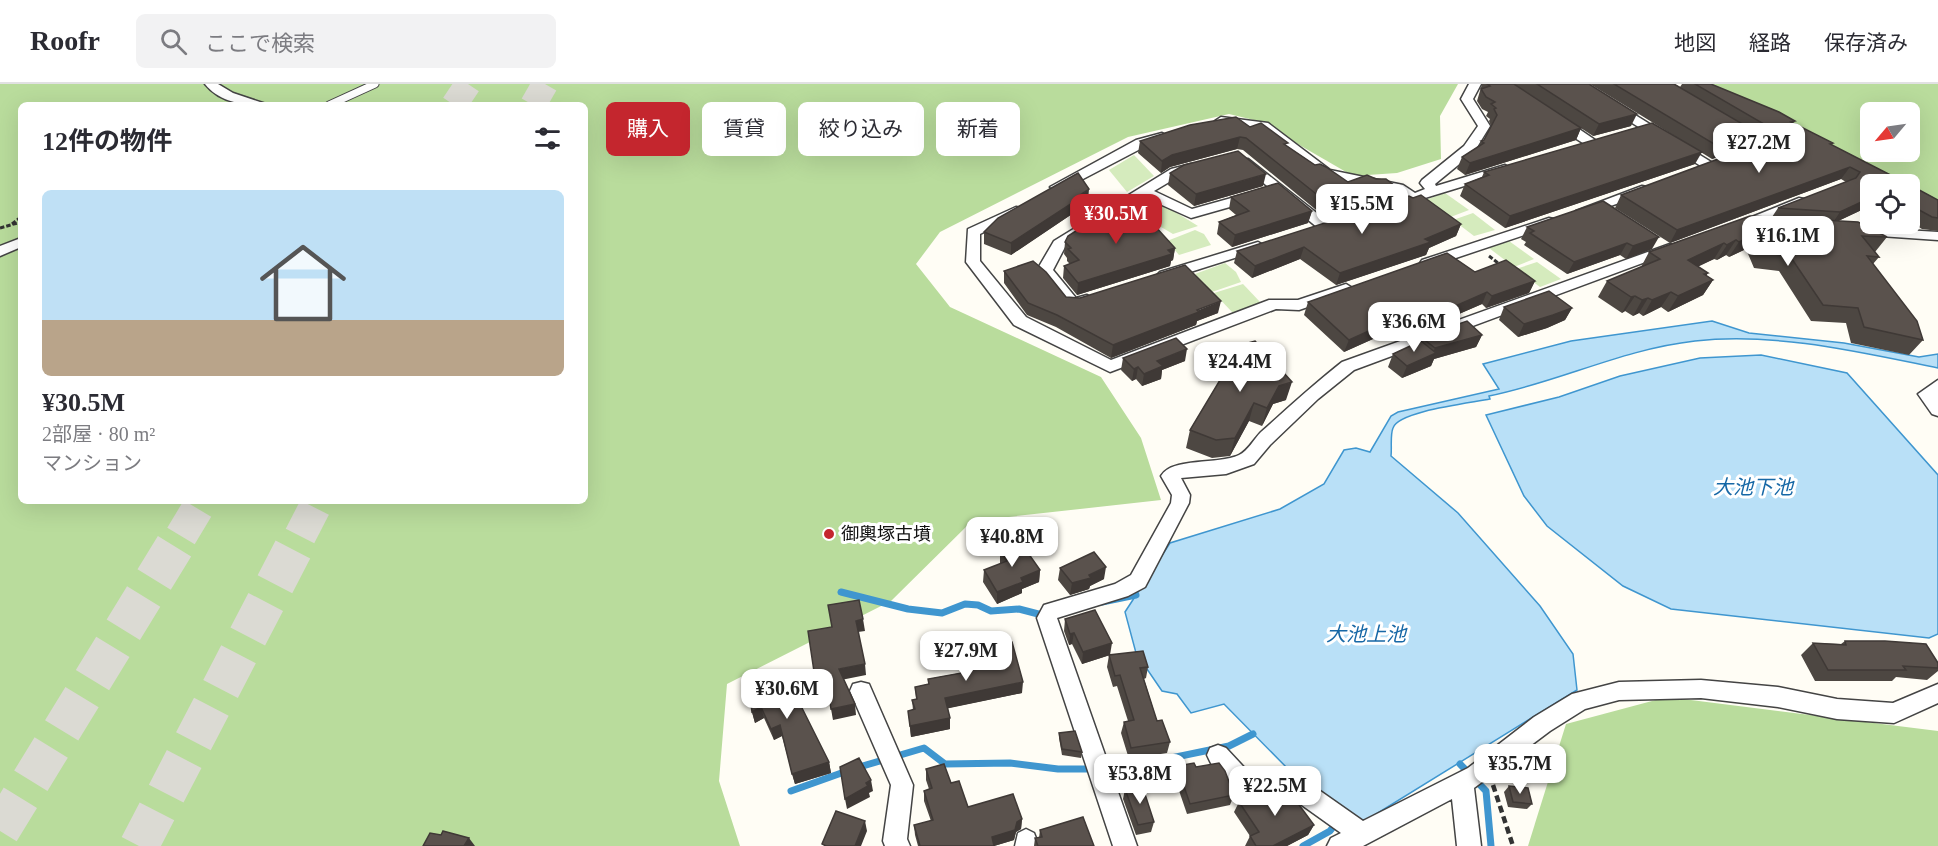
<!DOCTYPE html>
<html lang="ja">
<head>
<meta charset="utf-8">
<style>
  :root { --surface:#fff; --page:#f2f2f3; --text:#2b2b33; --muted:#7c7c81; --line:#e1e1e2; --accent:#c4262e }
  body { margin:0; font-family:"Times New Roman","Noto Sans JP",serif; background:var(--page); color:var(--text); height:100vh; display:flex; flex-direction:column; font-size:22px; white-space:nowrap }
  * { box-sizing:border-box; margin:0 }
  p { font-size:20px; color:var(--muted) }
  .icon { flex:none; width:33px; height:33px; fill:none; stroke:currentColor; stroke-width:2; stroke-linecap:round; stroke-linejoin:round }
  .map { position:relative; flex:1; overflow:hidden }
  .details { position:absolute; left:18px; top:18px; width:570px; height:402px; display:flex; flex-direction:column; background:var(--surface); border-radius:9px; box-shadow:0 6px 24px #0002 }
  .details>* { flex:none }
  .guide { position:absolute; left:606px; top:18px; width:570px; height:54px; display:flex; gap:12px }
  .needle { width:39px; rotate:241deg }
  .buttons { position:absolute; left:1860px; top:18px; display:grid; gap:12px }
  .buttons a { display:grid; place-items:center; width:60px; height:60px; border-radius:9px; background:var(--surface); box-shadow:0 6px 24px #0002; font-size:30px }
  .price { position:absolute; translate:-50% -51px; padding:0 14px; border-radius:12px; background:#fff; color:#222; font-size:20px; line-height:39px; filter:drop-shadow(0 2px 3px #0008) }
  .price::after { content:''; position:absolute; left:50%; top:36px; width:18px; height:14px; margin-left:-9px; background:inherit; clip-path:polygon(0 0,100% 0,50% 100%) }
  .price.current { background:var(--accent); color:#fff }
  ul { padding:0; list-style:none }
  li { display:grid; align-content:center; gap:12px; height:318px; padding:0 24px }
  li span { display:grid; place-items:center; height:186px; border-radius:9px; color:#555 }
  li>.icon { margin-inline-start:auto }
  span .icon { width:108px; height:108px; fill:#fffc; stroke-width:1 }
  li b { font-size:26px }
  h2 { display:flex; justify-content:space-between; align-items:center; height:72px; padding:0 24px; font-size:26px }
  .pill { padding:0 21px; border-radius:9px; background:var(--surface); box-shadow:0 6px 24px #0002; font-size:21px; line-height:54px }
  .pill.current { background:var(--accent); color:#fff }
  header { display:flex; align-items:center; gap:36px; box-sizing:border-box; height:84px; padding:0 30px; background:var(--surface); border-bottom:2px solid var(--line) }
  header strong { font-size:28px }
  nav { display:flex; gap:33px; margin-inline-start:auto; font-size:21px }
  .search { width:420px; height:54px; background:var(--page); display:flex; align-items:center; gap:15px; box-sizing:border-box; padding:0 21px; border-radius:9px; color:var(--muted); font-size:22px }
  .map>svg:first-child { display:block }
</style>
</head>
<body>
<header>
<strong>Roofr</strong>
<div class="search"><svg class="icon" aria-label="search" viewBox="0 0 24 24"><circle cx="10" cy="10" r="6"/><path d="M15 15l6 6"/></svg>ここで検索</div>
<nav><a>地図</a><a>経路</a><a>保存済み</a></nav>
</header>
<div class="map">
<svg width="1938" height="762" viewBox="0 0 1938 762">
  <rect width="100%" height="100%" fill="#fffdf5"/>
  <g fill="#d5ebbd">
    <polygon points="1134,71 1154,92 1127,108 1109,86"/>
    <polygon points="1445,109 1469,126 1448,134 1425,116"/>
    <polygon points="1144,114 1154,115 1198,142 1173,150 1161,143 1156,145 1137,119"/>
    <polygon points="1473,129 1495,146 1474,152 1453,136"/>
    <polygon points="1195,146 1204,150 1211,161 1179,171 1167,157"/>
    <polygon points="1509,157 1534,175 1514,183 1489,164"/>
    <polygon points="1537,178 1561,195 1540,203 1516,185"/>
    <polygon points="1225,179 1236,188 1241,198 1212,208 1195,190"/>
    <polygon points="1243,200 1261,219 1233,229 1214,209"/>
  </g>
  <g fill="#b9dc9c" fill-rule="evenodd">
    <path d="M 0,0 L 1458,0 L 1440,32 L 1441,75 L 1397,89 L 1353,92 L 1258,37 L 1229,30 L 1128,53 L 940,148 L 916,180 L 950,223 L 1101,293 L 1141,354 L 1161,416 L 972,437 L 891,517 L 727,600 L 719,697 L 740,762 L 0,762 ZM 21,21 L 585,21 L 585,417 L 21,417 Z"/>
    <path d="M 1693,0 L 1938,0 L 1938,120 L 1910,107 L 1910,100 L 1894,99 L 1802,44 ZM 1870,28 L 1910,28 L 1910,68 L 1870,68 Z"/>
    <polygon points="1667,613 1938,647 1938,762 1528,762 1566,640"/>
  </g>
  <g fill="#b9e0f7" stroke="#3f96cf" stroke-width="1.5">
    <path d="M 1712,237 L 1749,249 L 1844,259 L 1919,273 L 1938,270 L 1938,284 C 1859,268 1775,248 1695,257 C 1623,265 1559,298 1489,312 L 1490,315 C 1471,319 1398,327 1393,344 C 1390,351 1392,364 1391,372 L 1458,429 L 1540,522 L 1573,570 L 1577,606 L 1360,740 L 1291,688 L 1224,620 L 1191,629 L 1177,610 L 1162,607 L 1136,569 L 1125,528 L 1170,459 L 1280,425 L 1324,400 L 1344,366 L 1356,364 L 1370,368 L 1391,332 L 1398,328 L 1499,305 L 1483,280 L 1571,257 Z"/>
    <polygon points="1761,271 1847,289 1938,391 1938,550 1929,554 1671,525 1623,502 1547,442 1524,412 1486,331 1559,313 1620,292 1700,274"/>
  </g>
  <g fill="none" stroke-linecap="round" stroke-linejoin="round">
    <g stroke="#3f96cf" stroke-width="7">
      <polyline points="841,508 908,525 942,529 965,520 978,521 991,527 1019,525 1046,532"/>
      <polyline points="1102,518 1136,511"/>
      <polyline points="1460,680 1486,707 1491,762"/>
      <polyline points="856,684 924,664 945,680 1010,679 1058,685 1118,685 1229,662 1253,650"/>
      <polyline points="791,707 847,687"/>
      <polyline points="1303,762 1330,747 1336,739"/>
    </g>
    <g stroke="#dbdad3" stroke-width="26" stroke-dasharray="26 13" stroke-linecap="butt">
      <polyline points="454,21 468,0"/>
      <polyline points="533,21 545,0"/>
    </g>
    <g stroke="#dbdad3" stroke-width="32" stroke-dasharray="32 16" stroke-linecap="butt">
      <polyline points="181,452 202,417"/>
      <polyline points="300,452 318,417"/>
    </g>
    <g stroke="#dbdad3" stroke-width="39" stroke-dasharray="39 20" stroke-linecap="butt">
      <polyline points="0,747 182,450"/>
      <polyline points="139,762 301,450"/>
    </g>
    <g stroke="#444" stroke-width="9">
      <polyline id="service" points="329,21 375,0"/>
    </g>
    <g stroke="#444" stroke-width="3">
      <g id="minor">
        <path d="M 205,0 L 218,0 L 233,9 L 269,21 C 246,21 221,20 205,0 Z"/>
        <polygon points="1469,0 1481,0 1473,15 1490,42 1474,68 1435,100 1436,102 1505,81 1512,85 1510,88 1402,121 1395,117 1402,113 1394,107 1321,92 1259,45 1221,41 1215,37 1221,33 1268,39 1330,86 1403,101 1415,109 1425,105 1420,99 1422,96 1464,62 1478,42 1461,15"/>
        <polygon points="1570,0 1585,0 1716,81 1709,85 1704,84"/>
        <polygon points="1558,33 1563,34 1598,58 1591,62 1586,61 1553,40 1552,37"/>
        <polygon points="1733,39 1772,59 1774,62 1755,71 1745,71 1745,65 1756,61 1728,46 1727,43"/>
        <polygon points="1162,49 1169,53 1167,56 1146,62 1062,106 1057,107 1050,103 1136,56"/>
        <polygon points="1248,75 1328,138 1330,141 1328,144 1318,144 1243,82 1243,76"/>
        <polygon points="1191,80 1196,81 1196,87 1181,91 1154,107 1192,125 1253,108 1260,112 1258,115 1191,134 1144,113 1065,163 1053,186 1076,214 1087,211 1095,216 1092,220 1073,225 1067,224 1037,186 1054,157 1171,85"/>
        <polygon points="1642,102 1647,103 1647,109 1588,130 1583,131 1576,127"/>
        <polygon points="1799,114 1804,115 1804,121 1744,144 1734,144 1732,141"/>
        <polygon points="1016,123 1021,124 1021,130 980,150 980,177 1026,233 1111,276 1269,216 1298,216 1346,200 1354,205 1351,208 1299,226 1276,225 1110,288 1014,241 966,178 968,145"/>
        <polygon points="1549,134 1554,135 1556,138 1554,141 1432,182 1422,182 1420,179 1422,176"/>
        <polygon points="1856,143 1938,148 1938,156 1851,150 1849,147 1851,144"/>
        <polygon points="21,154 21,163 0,172 0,162"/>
        <polygon points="1258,158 1265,162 1263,165 1165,196 1157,191 1160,188"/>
        <path d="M 1670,160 L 1675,161 L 1677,164 L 1675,167 L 1354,286 L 1318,315 L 1270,361 L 1254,380 L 1226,390 L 1181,394 L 1190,411 L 1189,419 L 1145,503 L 1128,512 L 1057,534 L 1137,762 L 1113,762 L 1037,534 L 1044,521 L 1115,500 L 1131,491 L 1171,419 L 1172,411 L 1161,392 C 1172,373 1218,381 1239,371 C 1248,367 1254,355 1261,348 C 1288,324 1314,300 1342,278 Z"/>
        <polygon points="1938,296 1938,332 1932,330 1918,310"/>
        <path d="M 1701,596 L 1778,603 L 1837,615 L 1893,619 L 1938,600 L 1938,619 L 1894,639 L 1837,635 L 1778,623 L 1701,614 L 1619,616 L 1585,625 L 1550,647 L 1474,704 L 1481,762 L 1457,762 L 1452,715 L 1363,762 L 1327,762 L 1331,754 L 1341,749 L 1285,709 C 1247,722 1223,707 1207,671 L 1210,664 L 1218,661 L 1226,664 L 1253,693 L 1288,687 L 1296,690 L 1363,737 L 1468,684 L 1534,633 L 1572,610 L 1619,598 Z"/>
        <polygon points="861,598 869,600 913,701 907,755 910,762 885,762 883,757 891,701 850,607 853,600"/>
        <polygon points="1026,745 1034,749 1039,762 1015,762 1018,749"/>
      </g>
    </g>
    <g stroke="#333" stroke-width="3" stroke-dasharray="4.5 2" stroke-linecap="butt">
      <polyline points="12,140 21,133"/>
      <polyline points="0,144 21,138"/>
      <polyline points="1489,172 1502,182"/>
    </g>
    <polyline stroke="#333" stroke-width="4.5" stroke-dasharray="7 4" stroke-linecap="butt" points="1493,701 1513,762"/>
    <use href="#service" stroke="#fff" stroke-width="7"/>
    <use href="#minor" fill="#fff" fill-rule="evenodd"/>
  </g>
  <g fill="#4d4742">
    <polygon points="1482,0 1514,0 1581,44 1576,56 1465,91 1457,85 1462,73 1479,62 1481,57 1484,56 1491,42 1489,37 1490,35 1486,32 1488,28 1482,25 1477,17"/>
    <polygon points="1514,0 1674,0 1680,3 1682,0 1711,0 1833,59 1832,61 1908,100 1870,100 1870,122 1838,137 1887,153 1875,168 1879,173 1873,180 1923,256 1909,271 1851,259 1846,239 1811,237 1779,187 1754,184 1746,165 1729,173 1726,171 1717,176 1714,175 1698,182 1706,192 1713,196 1703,211 1668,228 1661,223 1643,232 1639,229 1633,232 1625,227 1622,229 1598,213 1607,197 1641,183 1649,168 1772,133 1778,124 1846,98 1841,95 1670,159 1615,124 1621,111 1767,57 1756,51 1751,61 1712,75 1590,0 1631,42 1593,52"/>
    <polygon points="1250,43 1287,62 1315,81 1348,98 1376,95 1395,102 1391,114 1326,134 1243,66 1237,65 1170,83 1161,89 1138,69 1140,57"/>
    <polygon points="1695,80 1505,144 1460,112 1465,100 1482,93 1484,88"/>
    <polygon points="1170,89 1263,102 1194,122 1168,101"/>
    <polygon points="1910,101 1938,116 1938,147 1922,145 1910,138"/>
    <polygon points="1231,113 1312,127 1308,139 1232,163 1217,150 1219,138 1236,131 1229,125"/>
    <polygon points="1413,114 1461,140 1456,152 1429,164 1426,171 1336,201 1300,175 1252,194 1234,179 1237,167"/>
    <polygon points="1088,117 1079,123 1078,126 1011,171 984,160 984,148"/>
    <polygon points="1603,117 1652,165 1626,175 1620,171 1567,190 1524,161 1526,158 1521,155 1527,143"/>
    <polygon points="1116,127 1175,164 1173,176 1171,177 1170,182 1077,211 1063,194 1064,182 1070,180 1067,177 1067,174 1064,170 1065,158 1115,133"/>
    <polygon points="1004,187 1066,213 1218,229 1197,237 1196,241 1111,274 1056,243 1027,231 1004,199"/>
    <polygon points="1475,188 1535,197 1529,209 1486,224 1482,220 1452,233 1450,237 1402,254 1393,246 1344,268 1304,231 1308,218"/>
    <polygon points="1504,223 1572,224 1565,236 1547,244 1518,253 1499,236"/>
    <polygon points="1482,251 1476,263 1434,275 1431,282 1402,294 1388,283 1393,270 1419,258 1421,253"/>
    <polygon points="1241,261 1286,316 1273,320 1262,342 1249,337 1230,372 1212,374 1186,364 1190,346"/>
    <polygon points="1123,274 1185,277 1162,286 1161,295 1142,302 1136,295 1132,297 1121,286"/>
    <polygon points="1000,467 1040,486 1039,498 1022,505 1022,509 997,520 983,498 984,486 1000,480"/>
    <polygon points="1060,484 1104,495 1090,502 1089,505 1070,511 1058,496"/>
    <polygon points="1065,535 1110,571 1082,580 1072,560 1069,561 1064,547"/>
    <polygon points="1845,557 1938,579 1938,587 1927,596 1896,593 1892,597 1815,597 1801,571 1813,559 1841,560"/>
    <polygon points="978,564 1022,609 948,624 950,645 911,653 908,627 913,626 912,616 916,615 915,603 928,600 928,595 960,589 960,577 978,573"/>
    <polygon points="1109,571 1148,583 1146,594 1144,595 1157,637 1170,658 1167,669 1129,675 1121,649 1124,638 1128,637 1117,602 1113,603 1107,583"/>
    <polygon points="748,595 829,678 831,689 795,700 782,652 774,656 764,634 755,639 752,628"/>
    <polygon points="1059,649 1082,668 1081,674 1062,671 1059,654"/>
    <polygon points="1177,682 1196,683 1234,711 1230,721 1187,730 1174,692"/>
    <polygon points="926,685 951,699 968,723 1022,735 1021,745 1016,748 1014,756 994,762 918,762 915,751 914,741 931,737 924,717 924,707 929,705 926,696"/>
    <polygon points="1509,702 1532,720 1527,725 1508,723 1504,708"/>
    <polygon points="1125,705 1154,738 1151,748 1136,751 1123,715"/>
    <polygon points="1239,718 1314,741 1308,751 1287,762 1245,762 1250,752 1234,728"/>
    <polygon points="1040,746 1094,762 1034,762 1035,754 1039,754"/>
  </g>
  <g fill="#3f3936">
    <polygon points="1637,30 1631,42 1593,52 1599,40"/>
    <polygon points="1581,44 1576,56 1465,91 1470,79"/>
    <polygon points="1758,49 1751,61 1712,75 1719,63"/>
    <polygon points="1240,53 1237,65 1170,83 1161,89 1162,77 1172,71"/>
    <polygon points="1702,68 1695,80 1505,144 1510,132"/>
    <polygon points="1850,83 1841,95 1670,159 1677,146"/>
    <polygon points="1266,90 1263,102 1194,122 1196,110"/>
    <polygon points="1395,102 1391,114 1326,134 1330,121"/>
    <polygon points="1089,105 1088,117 1079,123 1078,126 1011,171 1011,159"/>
    <polygon points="1870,114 1870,122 1832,140 1840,128"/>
    <polygon points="1312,127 1308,139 1232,163 1235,151"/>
    <polygon points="1461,140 1456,152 1429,164 1426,171 1336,201 1340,189"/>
    <polygon points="1756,150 1746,165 1729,173 1739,158"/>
    <polygon points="1659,153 1652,165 1626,175 1633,162"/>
    <polygon points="1736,156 1726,171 1717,176 1727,161"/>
    <polygon points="1627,159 1620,171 1567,190 1574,178"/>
    <polygon points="1724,159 1714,175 1679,192 1688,176"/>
    <polygon points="1304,163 1300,175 1252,194 1255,182"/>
    <polygon points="1175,164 1173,176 1171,177 1170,182 1077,211 1078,199"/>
    <polygon points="1708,189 1700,202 1713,196 1703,211 1668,228 1678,212 1704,190"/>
    <polygon points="1535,197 1529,209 1486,224 1492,212"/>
    <polygon points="1487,208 1482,220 1452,233 1450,237 1402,254 1407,242"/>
    <polygon points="1671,208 1661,223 1643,232 1652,216"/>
    <polygon points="1635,212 1625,227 1622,229 1631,213"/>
    <polygon points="1648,214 1639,229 1633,232 1642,216"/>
    <polygon points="1221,217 1218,229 1197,237 1196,241 1111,274 1113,261"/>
    <polygon points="1572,224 1565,236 1547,244 1518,253 1524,240"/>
    <polygon points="1397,234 1393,246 1344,268 1349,256"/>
    <polygon points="1482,251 1476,263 1434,275 1431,282 1402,294 1407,282 1432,271 1435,264"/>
    <polygon points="1187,265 1185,277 1162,286 1161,295 1142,302 1144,290 1157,277"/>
    <polygon points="1138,283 1136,295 1132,297 1134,285"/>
    <polygon points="1292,298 1286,316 1273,320 1262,342 1267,324 1279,302"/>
    <polygon points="1254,319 1249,337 1230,372 1235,354"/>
    <polygon points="1106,483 1104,495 1090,502 1089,505 1070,511 1072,499"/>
    <polygon points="1040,486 1039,498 1022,505 1022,509 997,520 997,508 1021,494"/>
    <polygon points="863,535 865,547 858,548 856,537"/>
    <polygon points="1074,549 1072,560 1069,561 1070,550"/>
    <polygon points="1112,559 1110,571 1082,580 1083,568"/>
    <polygon points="865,580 866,591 841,596 839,585"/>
    <polygon points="826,592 828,603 817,606 815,594"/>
    <polygon points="1023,598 1022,609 945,625 945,614"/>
    <polygon points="855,620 856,631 833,636 831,625"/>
    <polygon points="761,623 764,634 755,639 752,628"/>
    <polygon points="950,634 950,645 911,653 910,642"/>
    <polygon points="780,641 782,652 774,656 771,645"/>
    <polygon points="829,678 831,689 795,700 792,690"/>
    <polygon points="871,696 873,707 869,709 870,713 847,725 845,715 866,699"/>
    <polygon points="1022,735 1021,745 1016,748 1014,756 994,762 992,753"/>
    <polygon points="865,737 867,747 861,762 855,762"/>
    <polygon points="1314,741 1308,751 1287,762 1273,762"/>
    <polygon points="469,754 475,762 464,762"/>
  </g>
  <g fill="#5a524d" stroke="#3f3936" stroke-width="1.5">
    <polygon points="1487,0 1514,0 1581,44 1470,79 1462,73 1484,59 1481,57 1484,56 1497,31 1494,25 1496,24 1491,20 1495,18 1486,13 1481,5 1490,2"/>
    <polygon points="1537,0 1589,0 1637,30 1599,40"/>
    <polygon points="1614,0 1674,0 1758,49 1719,63"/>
    <polygon points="1695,0 1711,0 1779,28 1795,37 1791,38 1833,59 1830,60 1908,100 1870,100 1870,114 1840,128 1778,124 1856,94 1860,88 1850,83 1677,146 1621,111 1783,51"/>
    <polygon points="1236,33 1250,43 1261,39 1288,59 1284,60 1315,81 1320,80 1326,83 1348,98 1367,91 1376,95 1386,95 1395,102 1330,121 1246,54 1240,53 1172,71 1162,77 1140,57 1190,41"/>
    <polygon points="1652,39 1702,68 1510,132 1465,100 1489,91 1484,88"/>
    <polygon points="1238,67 1266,90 1196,110 1170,89 1184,81"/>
    <polygon points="1078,89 1089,105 1077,113 1080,114 1011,159 984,148 998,134"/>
    <polygon points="1278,99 1312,127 1235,151 1219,138 1249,127 1231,113"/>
    <polygon points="1910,101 1938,116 1938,134 1932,133 1910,121"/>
    <polygon points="1421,111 1461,140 1425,155 1431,158 1340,189 1304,163 1255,182 1237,167 1409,112 1413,114"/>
    <polygon points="1603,117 1659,153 1633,162 1627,159 1574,178 1530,149 1534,147 1527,143"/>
    <polygon points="1135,120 1175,164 1168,166 1172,170 1078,199 1064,182 1079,176 1068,165 1071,164 1065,158 1068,152 1079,145 1121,131 1116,127"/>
    <polygon points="1750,132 1858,138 1887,153 1862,152 1879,173 1867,172 1917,237 1923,256 1864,243 1858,224 1823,221 1790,172 1765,169 1756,150 1739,158 1736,156 1727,161 1724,159 1688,176 1708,189 1704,190 1713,196 1678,212 1671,208 1652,216 1648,214 1642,216 1635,212 1631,213 1607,197 1660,175 1649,168"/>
    <polygon points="1447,169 1475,188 1506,176 1535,197 1492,212 1487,208 1453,223 1455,225 1407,242 1397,234 1349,256 1308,218"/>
    <polygon points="1033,177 1046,188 1066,213 1080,214 1185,181 1221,217 1197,226 1199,228 1113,261 1057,231 1028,219 1004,187"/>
    <polygon points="1549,207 1572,224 1553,231 1524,240 1504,223"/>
    <polygon points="1467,237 1482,251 1435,264 1421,253"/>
    <polygon points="1176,254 1187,265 1157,277 1163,282 1144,290 1138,283 1134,285 1123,274"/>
    <polygon points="1255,257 1292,298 1279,302 1267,324 1254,319 1235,354 1216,356 1190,346 1241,261"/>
    <polygon points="1421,257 1436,269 1407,282 1393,270"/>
    <polygon points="1021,459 1040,486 1021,494 1023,498 997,508 984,486 1007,477 1000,467"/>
    <polygon points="1094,468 1106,483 1089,491 1091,494 1072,499 1060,484"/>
    <polygon points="859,516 863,535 856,537 865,580 839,585 855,620 831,625 826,592 815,594 808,547 832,543 828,521"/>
    <polygon points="1095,526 1112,559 1083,568 1074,549 1070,550 1065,535"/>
    <polygon points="1845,557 1885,557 1926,560 1938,579 1938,584 1903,582 1906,586 1828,586 1813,559 1846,561"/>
    <polygon points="1012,558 1023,598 945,614 950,634 910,642 908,627 915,625 912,616 917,615 915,603 929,600 928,595 962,589 960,577 981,573 978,564"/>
    <polygon points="1143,567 1148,583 1140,584 1157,637 1162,636 1170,658 1131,664 1124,638 1134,636 1120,591 1115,592 1109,571"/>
    <polygon points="784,588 829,678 792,690 780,641 771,645 761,623 752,628 748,595"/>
    <polygon points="1075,647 1082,668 1062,665 1059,649"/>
    <polygon points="859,674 871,696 866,699 868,702 845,715 840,683"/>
    <polygon points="1194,679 1196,683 1219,679 1225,687 1234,711 1190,720 1177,682"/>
    <polygon points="944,680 951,699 959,697 968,723 1013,710 1022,735 1017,738 1015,746 992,753 994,762 920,762 914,741 933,736 924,707 932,704 926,685"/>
    <polygon points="1142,701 1154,738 1138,741 1125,705"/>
    <polygon points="1509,702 1528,704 1532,720 1513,718"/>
    <polygon points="1264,705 1274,713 1288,706 1314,741 1273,762 1256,762 1250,752 1259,748 1239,718"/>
    <polygon points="836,727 865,737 855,762 826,762 822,760"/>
    <polygon points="1083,733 1094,762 1038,762 1035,754 1042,753 1040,746"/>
    <polygon points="443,747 469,754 464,762 423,762 430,749 441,751"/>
  </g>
  <circle fill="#c4262e" stroke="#fff" stroke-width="2" cx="829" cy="450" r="6"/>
  <g text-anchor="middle" stroke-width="6" stroke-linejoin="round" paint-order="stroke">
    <g font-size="18" fill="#111" stroke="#fff" text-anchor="start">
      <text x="841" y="456">御輿塚古墳</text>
    </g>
    <g font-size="20" font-style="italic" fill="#1768a6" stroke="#fff">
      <text x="1753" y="410">大池下池</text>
      <text x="1366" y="557">大池上池</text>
    </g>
  </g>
</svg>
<div class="buttons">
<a><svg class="needle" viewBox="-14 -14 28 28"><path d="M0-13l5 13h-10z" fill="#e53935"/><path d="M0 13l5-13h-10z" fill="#7c7c81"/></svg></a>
<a><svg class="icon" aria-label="locate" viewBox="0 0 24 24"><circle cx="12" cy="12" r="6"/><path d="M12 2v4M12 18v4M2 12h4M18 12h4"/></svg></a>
</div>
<b class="price" style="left:1759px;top:90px">¥27.2M</b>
<b class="price" style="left:1362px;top:151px">¥15.5M</b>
<b class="price current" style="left:1116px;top:161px">¥30.5M</b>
<b class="price" style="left:1788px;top:183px">¥16.1M</b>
<b class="price" style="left:1414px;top:269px">¥36.6M</b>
<b class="price" style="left:1240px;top:309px">¥24.4M</b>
<b class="price" style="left:1012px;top:484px">¥40.8M</b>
<b class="price" style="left:966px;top:598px">¥27.9M</b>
<b class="price" style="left:787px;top:636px">¥30.6M</b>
<b class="price" style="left:1520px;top:711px">¥35.7M</b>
<b class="price" style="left:1140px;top:721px">¥53.8M</b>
<b class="price" style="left:1275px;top:733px">¥22.5M</b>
<div class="guide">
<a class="pill current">購入</a>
<a class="pill">賃貸</a>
<a class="pill">絞り込み</a>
<a class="pill">新着</a>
</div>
<section class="details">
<h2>12件の物件<svg class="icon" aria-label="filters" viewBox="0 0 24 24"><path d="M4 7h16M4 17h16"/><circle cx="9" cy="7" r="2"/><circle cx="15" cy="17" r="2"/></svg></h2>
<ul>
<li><span style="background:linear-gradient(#bfe0f5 70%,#b9a48a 0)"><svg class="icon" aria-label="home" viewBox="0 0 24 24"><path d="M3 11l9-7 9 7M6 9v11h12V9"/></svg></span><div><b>¥30.5M</b><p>2部屋 · 80 m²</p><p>マンション</p></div></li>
</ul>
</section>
</div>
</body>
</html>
